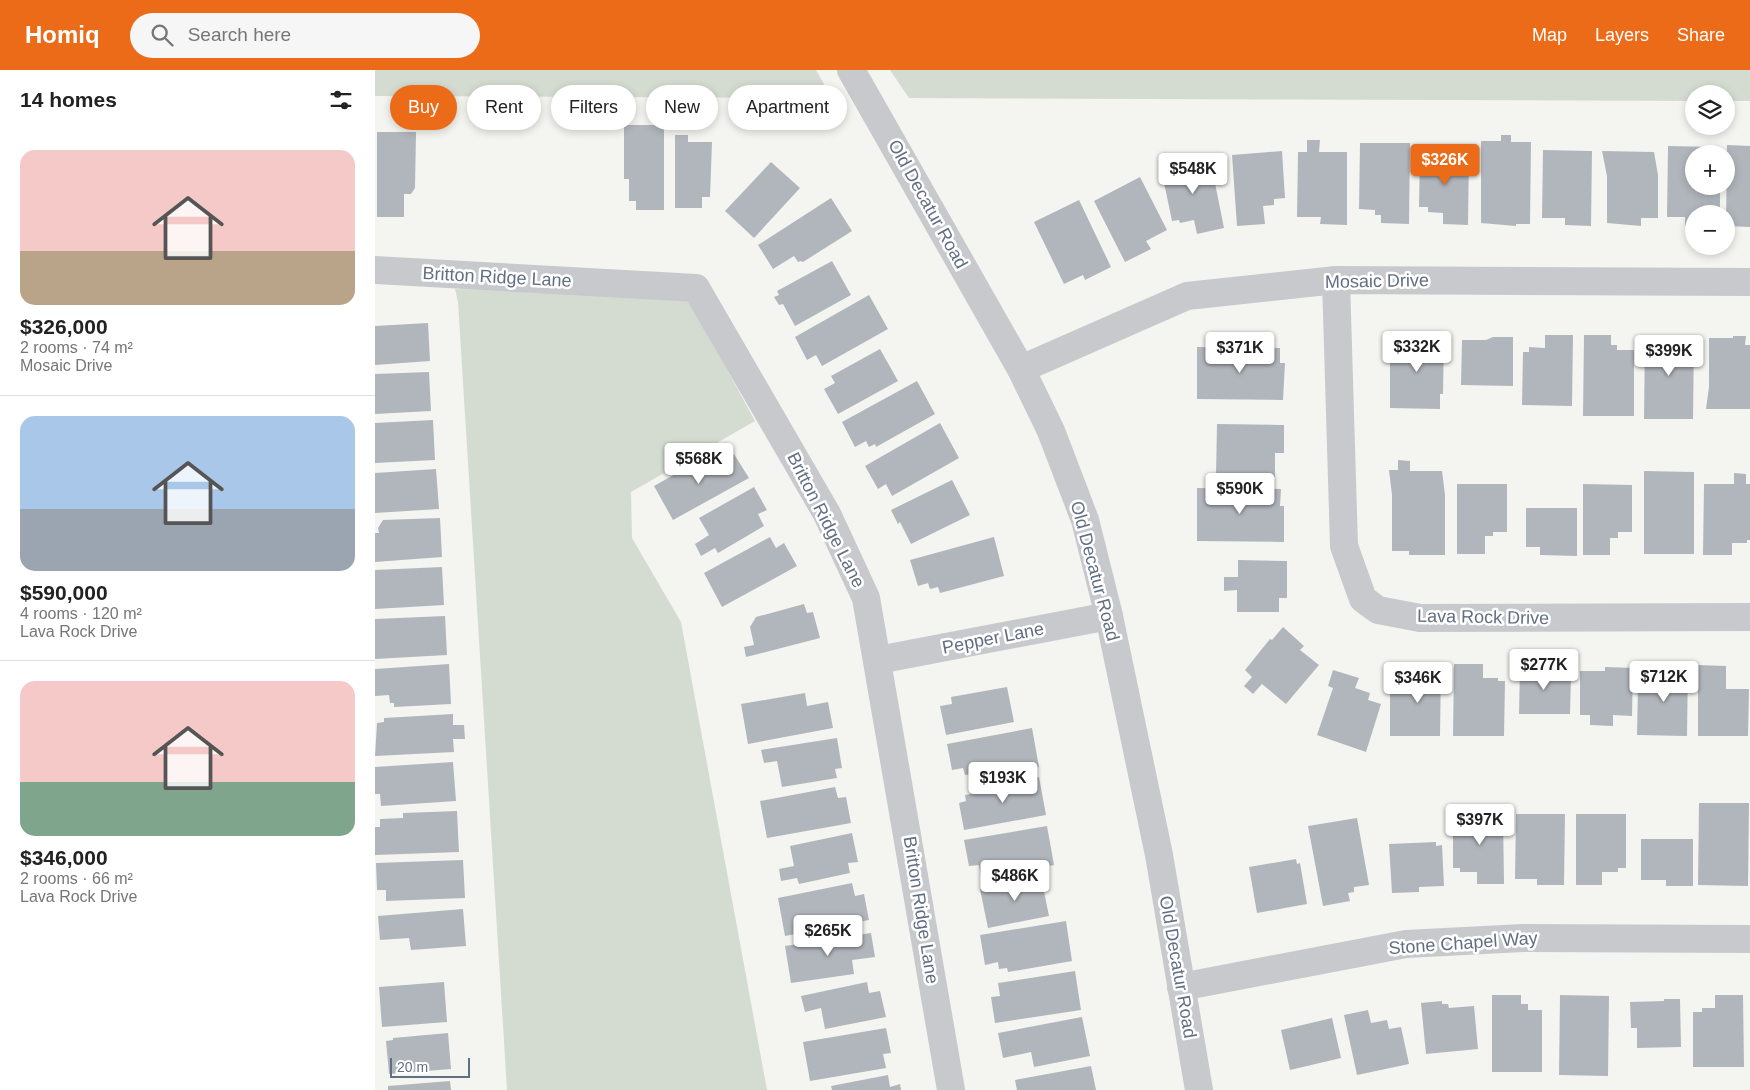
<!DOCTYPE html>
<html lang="en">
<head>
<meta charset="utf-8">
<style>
  :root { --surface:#fff; --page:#f6f6f6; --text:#222; --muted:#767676; --line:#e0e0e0; --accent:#ec6b19 }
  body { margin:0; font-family:Arial,sans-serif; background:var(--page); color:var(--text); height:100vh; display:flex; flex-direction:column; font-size:19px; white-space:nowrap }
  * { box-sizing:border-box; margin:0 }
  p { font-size:16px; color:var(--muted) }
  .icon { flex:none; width:28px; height:28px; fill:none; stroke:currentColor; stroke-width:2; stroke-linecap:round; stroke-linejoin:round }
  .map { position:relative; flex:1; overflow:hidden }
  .sheet { display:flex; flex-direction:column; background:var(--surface); width:375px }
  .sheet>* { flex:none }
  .top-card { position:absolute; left:15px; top:15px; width:475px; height:45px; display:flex; gap:10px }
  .controls { position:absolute; left:1310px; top:15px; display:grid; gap:10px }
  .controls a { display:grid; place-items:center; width:50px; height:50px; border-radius:50%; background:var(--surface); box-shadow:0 2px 8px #0003; font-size:25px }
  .scale { position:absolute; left:15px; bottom:12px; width:80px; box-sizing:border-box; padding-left:5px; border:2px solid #626f83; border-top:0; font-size:14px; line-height:18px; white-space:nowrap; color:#626f83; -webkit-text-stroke:4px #fff; paint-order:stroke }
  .price { position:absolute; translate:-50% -42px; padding:0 11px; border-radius:5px; background:#fff; color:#222; font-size:16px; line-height:32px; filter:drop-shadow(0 1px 2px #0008) }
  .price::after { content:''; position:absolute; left:50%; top:30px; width:15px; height:11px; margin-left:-8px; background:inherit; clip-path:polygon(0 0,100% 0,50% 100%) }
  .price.current { background:var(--accent); color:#fff }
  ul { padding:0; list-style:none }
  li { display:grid; align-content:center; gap:10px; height:265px; padding:0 20px }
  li+li { border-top:1px solid var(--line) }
  li span { display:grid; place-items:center; height:155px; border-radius:15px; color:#555 }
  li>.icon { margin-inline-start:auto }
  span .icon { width:90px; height:90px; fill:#fffc; stroke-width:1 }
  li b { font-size:21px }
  h2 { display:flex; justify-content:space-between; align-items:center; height:60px; padding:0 20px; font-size:21px }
  .pill { padding:0 18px; border-radius:22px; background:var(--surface); box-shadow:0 2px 8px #0003; font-size:18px; line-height:45px }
  .pill.current { background:var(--accent); color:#fff }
  header { display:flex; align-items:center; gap:30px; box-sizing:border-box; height:70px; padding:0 25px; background:var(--accent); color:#fff }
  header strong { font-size:24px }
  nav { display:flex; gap:28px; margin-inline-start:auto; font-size:18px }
  .search { width:350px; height:45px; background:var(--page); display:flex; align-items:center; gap:12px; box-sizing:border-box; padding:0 18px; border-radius:28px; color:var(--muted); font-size:19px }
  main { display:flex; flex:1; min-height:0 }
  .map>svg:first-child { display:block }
</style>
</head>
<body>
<header>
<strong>Homiq</strong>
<div class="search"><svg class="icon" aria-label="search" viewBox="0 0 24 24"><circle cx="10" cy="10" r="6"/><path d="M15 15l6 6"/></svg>Search here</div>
<nav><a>Map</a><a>Layers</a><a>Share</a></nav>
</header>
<main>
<section class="sheet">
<h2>14 homes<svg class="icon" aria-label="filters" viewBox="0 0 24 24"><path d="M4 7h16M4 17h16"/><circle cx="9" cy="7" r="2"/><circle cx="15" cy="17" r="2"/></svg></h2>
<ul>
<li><span style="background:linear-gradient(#f6c9c9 65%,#b9a48a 0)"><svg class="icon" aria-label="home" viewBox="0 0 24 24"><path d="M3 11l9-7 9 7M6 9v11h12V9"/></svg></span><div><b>$326,000</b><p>2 rooms · 74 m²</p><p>Mosaic Drive</p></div></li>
<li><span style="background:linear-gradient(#a9c7e8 60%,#9aa5b1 0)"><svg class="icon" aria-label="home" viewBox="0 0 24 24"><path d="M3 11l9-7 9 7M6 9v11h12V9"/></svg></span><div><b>$590,000</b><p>4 rooms · 120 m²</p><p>Lava Rock Drive</p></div></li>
<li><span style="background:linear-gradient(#f6c9c9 65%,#7fa58c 0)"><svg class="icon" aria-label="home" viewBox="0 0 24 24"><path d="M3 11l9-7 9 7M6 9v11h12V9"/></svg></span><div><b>$346,000</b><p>2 rooms · 66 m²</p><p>Lava Rock Drive</p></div></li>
</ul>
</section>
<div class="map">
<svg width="1375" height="1020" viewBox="0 0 1375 1020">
  <rect width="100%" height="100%" fill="#f4f5f0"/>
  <g fill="#d4dcd1">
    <polygon points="0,0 441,0 457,28 0,26"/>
    <polygon points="515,0 1375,0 1375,31 1351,31 1351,24 1319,24 1319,31 534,28"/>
    <polygon points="80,219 305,222 315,231 380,351 256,422 257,468 306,552 392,1020 132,1020 83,232"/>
  </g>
  <g fill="#b1b6bc">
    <polygon points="249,55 289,55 289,140 261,140 261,131 254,131 254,109 249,109"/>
    <polygon points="2,62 41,62 40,118 36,124 29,124 29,147 2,147"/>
    <polygon points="300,65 313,65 313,72 337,72 335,127 327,127 327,138 300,138"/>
    <polygon points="1126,65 1136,65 1136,72 1156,72 1155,154 1141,154 1141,156 1106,153 1106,71 1126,71"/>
    <polygon points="932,70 945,70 944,82 972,82 972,155 945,154 946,147 922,147 923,82 932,82"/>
    <polygon points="985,73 1035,73 1034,154 1006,153 1006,145 1000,145 1000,140 984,139"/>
    <polygon points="1352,75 1375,76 1375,157 1351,156"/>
    <polygon points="1293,76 1340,77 1340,80 1345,80 1345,84 1319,84 1319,116 1345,116 1345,144 1319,144 1319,156 1310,156 1310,147 1292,147"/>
    <polygon points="1168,80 1217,81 1216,156 1190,155 1190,148 1167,148"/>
    <polygon points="907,81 910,128 899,129 899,135 888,136 890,154 862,156 857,85"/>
    <polygon points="1227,81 1279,82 1283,105 1283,148 1266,148 1266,156 1232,153 1232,106"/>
    <polygon points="1045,83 1094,84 1093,155 1068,154 1068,143 1053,142 1053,137 1044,137"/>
    <polygon points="835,88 849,158 822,164 819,150 805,153 804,150 797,151 786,98"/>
    <polygon points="396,92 425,118 379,168 350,141"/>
    <polygon points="765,107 792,160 771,171 776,179 750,192 719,131"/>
    <polygon points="456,128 477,161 428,192 426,191 423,192 419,186 398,199 383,175"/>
    <polygon points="704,130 736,197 710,210 708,205 689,214 659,152"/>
    <polygon points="457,191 476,225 420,256 408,234 404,235 399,227 404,225 402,221"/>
    <polygon points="494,225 513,259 447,296 441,285 432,290 420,267"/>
    <polygon points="53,253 55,291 0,295 0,256"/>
    <polygon points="1170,265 1198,265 1197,336 1147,335 1148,282 1154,282 1154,277 1170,278"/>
    <polygon points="1209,265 1236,265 1236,275 1242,275 1242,280 1259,280 1259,346 1208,346"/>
    <polygon points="1298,265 1319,266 1318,349 1269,349 1270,266"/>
    <polygon points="1034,266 1069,267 1068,324 1065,324 1065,339 1015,338 1015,290 1018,290 1018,273 1033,273"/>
    <polygon points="1358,266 1371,266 1370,275 1375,275 1375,339 1331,339 1334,317 1334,268 1358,268"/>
    <polygon points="1118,267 1138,267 1138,316 1086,315 1087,270 1111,270"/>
    <polygon points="822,277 905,278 905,293 910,293 908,330 822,329"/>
    <polygon points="505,279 523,311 463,344 449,319 460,313 456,306"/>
    <polygon points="54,302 56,341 0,344 0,304"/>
    <polygon points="542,311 560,344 501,377 500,374 494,377 491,371 480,377 467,352"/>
    <polygon points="58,350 60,390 0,393 0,353"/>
    <polygon points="565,353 584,388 517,426 511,414 503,419 490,396"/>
    <polygon points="842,354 909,355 909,383 900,383 900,407 841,406"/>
    <polygon points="359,384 374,408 298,450 279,416 327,389 336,390 339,396"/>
    <polygon points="1023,390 1035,391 1035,401 1067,401 1070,425 1070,485 1034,485 1034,481 1017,481 1017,425 1014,400 1023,400"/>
    <polygon points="61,399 64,439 0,443 0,403"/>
    <polygon points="1269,401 1319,402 1319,484 1269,484"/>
    <polygon points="1359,403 1371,404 1371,414 1375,414 1375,470 1372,470 1372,473 1357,473 1357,485 1328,485 1329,414 1359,414"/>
    <polygon points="577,410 595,445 536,474 525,452 523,454 516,440"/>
    <polygon points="1082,414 1132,414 1132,462 1118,462 1118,466 1110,466 1110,484 1082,484"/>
    <polygon points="1208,414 1257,415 1257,462 1243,462 1243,468 1235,468 1235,485 1208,485"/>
    <polygon points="379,417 392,440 383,444 389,456 343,483 340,478 326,486 320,474 334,465 324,448"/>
    <polygon points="822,418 906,419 905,436 909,436 909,472 822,471"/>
    <polygon points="1151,438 1202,438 1202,486 1165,485 1165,477 1151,477"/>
    <polygon points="65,448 67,487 0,492 0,463 4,463 3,458 8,450"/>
    <polygon points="395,467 401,478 409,473 422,496 347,537 329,503"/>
    <polygon points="619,467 629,506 565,523 563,517 555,519 553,513 543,516 535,490"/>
    <polygon points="863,490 912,491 912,528 904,528 904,542 862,542 862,520 849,521 849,507 863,507"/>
    <polygon points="67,497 69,535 0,539 0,500"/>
    <polygon points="429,534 432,543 438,542 445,568 371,587 369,577 379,575 375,557 381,547"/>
    <polygon points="70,546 72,585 0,589 0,549"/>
    <polygon points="908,557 929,576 925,580 944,595 911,634 887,614 878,624 869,616 877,607 870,600 895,569 897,570"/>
    <polygon points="74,594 76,634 19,637 19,633 15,633 14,625 0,626 0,599"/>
    <polygon points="1037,594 1066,595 1065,666 1015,666 1015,618 1037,618"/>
    <polygon points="1079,594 1108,594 1108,608 1123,608 1123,611 1130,611 1129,666 1078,666"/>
    <polygon points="1285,595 1313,595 1312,666 1262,665 1263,613 1269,613 1269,608 1285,608"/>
    <polygon points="1323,595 1351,596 1351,619 1374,619 1373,666 1323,666"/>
    <polygon points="1145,596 1181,596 1181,605 1196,605 1195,644 1144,644"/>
    <polygon points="1230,597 1258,598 1257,646 1238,645 1238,656 1215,655 1215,645 1205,645 1205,601 1230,601"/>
    <polygon points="958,600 984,608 980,618 995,623 993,630 1006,634 991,682 942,665 958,618 953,616"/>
    <polygon points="632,617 639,652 571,665 565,636 577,634 576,627"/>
    <polygon points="430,623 432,636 453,632 458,658 373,674 366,634"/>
    <polygon points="78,644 78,655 89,655 90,669 78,669 79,682 0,686 2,653 9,652 9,648"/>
    <polygon points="657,658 664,697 599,709 598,704 590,705 588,698 577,700 572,674"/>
    <polygon points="462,668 467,698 460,699 462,708 407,717 402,691 389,693 386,680"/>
    <polygon points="78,692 81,731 6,736 5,724 0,724 0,697"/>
    <polygon points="664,707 671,745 589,760 584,733 591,731 590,725 613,721 612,717"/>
    <polygon points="460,717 463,728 471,727 476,753 392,768 385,731"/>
    <polygon points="1324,733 1374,733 1373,816 1323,815"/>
    <polygon points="82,741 84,782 0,785 0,757 5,757 5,749 28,748 28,743"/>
    <polygon points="1078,744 1128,744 1129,814 1102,814 1102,802 1085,802 1085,798 1078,798"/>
    <polygon points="1141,744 1190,744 1189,815 1162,815 1162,809 1140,809"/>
    <polygon points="1201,744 1251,744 1251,798 1243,798 1243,802 1227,802 1227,815 1201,815"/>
    <polygon points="982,748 994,815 979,817 979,822 973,823 975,831 948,836 933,756"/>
    <polygon points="672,756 679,795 606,807 604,795 594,796 589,770"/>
    <polygon points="477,763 483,792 473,793 475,803 424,814 422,808 406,811 404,799 419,796 415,776"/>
    <polygon points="1266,769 1318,769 1318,816 1291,816 1291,810 1266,810"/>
    <polygon points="1061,772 1061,776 1067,775 1069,816 1044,817 1044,822 1017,823 1014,774"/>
    <polygon points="921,789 922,794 925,793 932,834 882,843 874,797"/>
    <polygon points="88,790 90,828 11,831 11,820 2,820 1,793"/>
    <polygon points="666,807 674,846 613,858 605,819"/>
    <polygon points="477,813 480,826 489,824 494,850 410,866 403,828"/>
    <polygon points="88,839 91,876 36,880 34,868 5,870 3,846"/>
    <polygon points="691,851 697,891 633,902 632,898 624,899 623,892 610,895 605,865"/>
    <polygon points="496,863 500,887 477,890 479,904 416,913 410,876"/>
    <polygon points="700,901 706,940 620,953 616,927 625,926 623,913"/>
    <polygon points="69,912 72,952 7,957 4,917"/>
    <polygon points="492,912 494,923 505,921 511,947 450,959 446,938 430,942 426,926"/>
    <polygon points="1117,925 1146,925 1146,934 1153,934 1153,940 1167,940 1167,1002 1117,1002"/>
    <polygon points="1185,925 1234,926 1233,1006 1184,1005"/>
    <polygon points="1340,925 1368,925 1369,997 1318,997 1318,942 1327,942 1327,938 1340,938"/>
    <polygon points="1289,929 1305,929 1306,977 1262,978 1262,958 1256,958 1255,932 1289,931"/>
    <polygon points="1067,931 1067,934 1073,934 1074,938 1099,936 1103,979 1051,984 1046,933"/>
    <polygon points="993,940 996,953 1012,950 1014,959 1026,957 1034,994 982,1005 969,945"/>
    <polygon points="707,947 715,986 659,997 656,982 628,988 623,963"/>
    <polygon points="957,948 966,988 915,1000 906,960"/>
    <polygon points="511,958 516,983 508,984 511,998 435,1011 428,972"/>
    <polygon points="73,963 76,999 14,1004 11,971 18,970 18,968"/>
    <polygon points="716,996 721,1020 642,1020 640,1010"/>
    <polygon points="513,1005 515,1017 525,1014 526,1020 457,1020 456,1016"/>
    <polygon points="75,1011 76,1020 13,1020 13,1016"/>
  </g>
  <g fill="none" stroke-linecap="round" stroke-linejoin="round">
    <g stroke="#c7c9cd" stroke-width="28">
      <polyline points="0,200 321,218 452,444 491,528 576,1020"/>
      <polyline points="961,210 969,476 988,529 1003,540 1045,548 1375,547"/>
      <polyline points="646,299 812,226 961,210 1375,212"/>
      <polyline points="503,590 734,546"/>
      <polyline points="806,917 1031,874 1148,868 1375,869"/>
    </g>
    <polyline stroke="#c7c9cd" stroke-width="28" points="476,0 646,299 676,361 710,450 734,546 784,785 824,1020"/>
  </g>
  <g text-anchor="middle" stroke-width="5" stroke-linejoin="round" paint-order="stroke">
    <g font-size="18" fill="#626f83" stroke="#fff">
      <text transform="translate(553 134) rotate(61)" y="6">Old Decatur Road</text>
      <text transform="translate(122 207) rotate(3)" y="6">Britton Ridge Lane</text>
      <text transform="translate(1002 211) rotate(-1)" y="6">Mosaic Drive</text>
      <text transform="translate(451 450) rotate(63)" y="6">Britton Ridge Lane</text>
      <text transform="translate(720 501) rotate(75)" y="6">Old Decatur Road</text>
      <text transform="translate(1108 547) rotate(1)" y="6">Lava Rock Drive</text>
      <text transform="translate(618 568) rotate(-11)" y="6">Pepper Lane</text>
      <text transform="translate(546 840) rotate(81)" y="6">Britton Ridge Lane</text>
      <text transform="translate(1088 873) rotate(-4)" y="6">Stone Chapel Way</text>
      <text transform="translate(803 897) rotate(80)" y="6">Old Decatur Road</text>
    </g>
  </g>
</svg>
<div class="controls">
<a><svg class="icon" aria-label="layers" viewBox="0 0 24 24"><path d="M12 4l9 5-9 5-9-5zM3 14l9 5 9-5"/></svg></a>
<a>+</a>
<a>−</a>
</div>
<div class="scale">20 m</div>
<b class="price current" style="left:1070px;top:116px">$326K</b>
<b class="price" style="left:818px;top:125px">$548K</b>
<b class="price" style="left:1042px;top:303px">$332K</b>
<b class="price" style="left:865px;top:304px">$371K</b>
<b class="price" style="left:1294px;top:307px">$399K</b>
<b class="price" style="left:324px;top:415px">$568K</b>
<b class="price" style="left:865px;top:445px">$590K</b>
<b class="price" style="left:1169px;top:621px">$277K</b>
<b class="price" style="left:1289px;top:633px">$712K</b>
<b class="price" style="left:1043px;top:634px">$346K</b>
<b class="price" style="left:628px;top:734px">$193K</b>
<b class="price" style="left:1105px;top:776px">$397K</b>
<b class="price" style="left:640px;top:832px">$486K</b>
<b class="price" style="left:453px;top:887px">$265K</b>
<div class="top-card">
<a class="pill current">Buy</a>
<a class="pill">Rent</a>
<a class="pill">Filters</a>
<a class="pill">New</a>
<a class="pill">Apartment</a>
</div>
</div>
</main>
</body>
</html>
